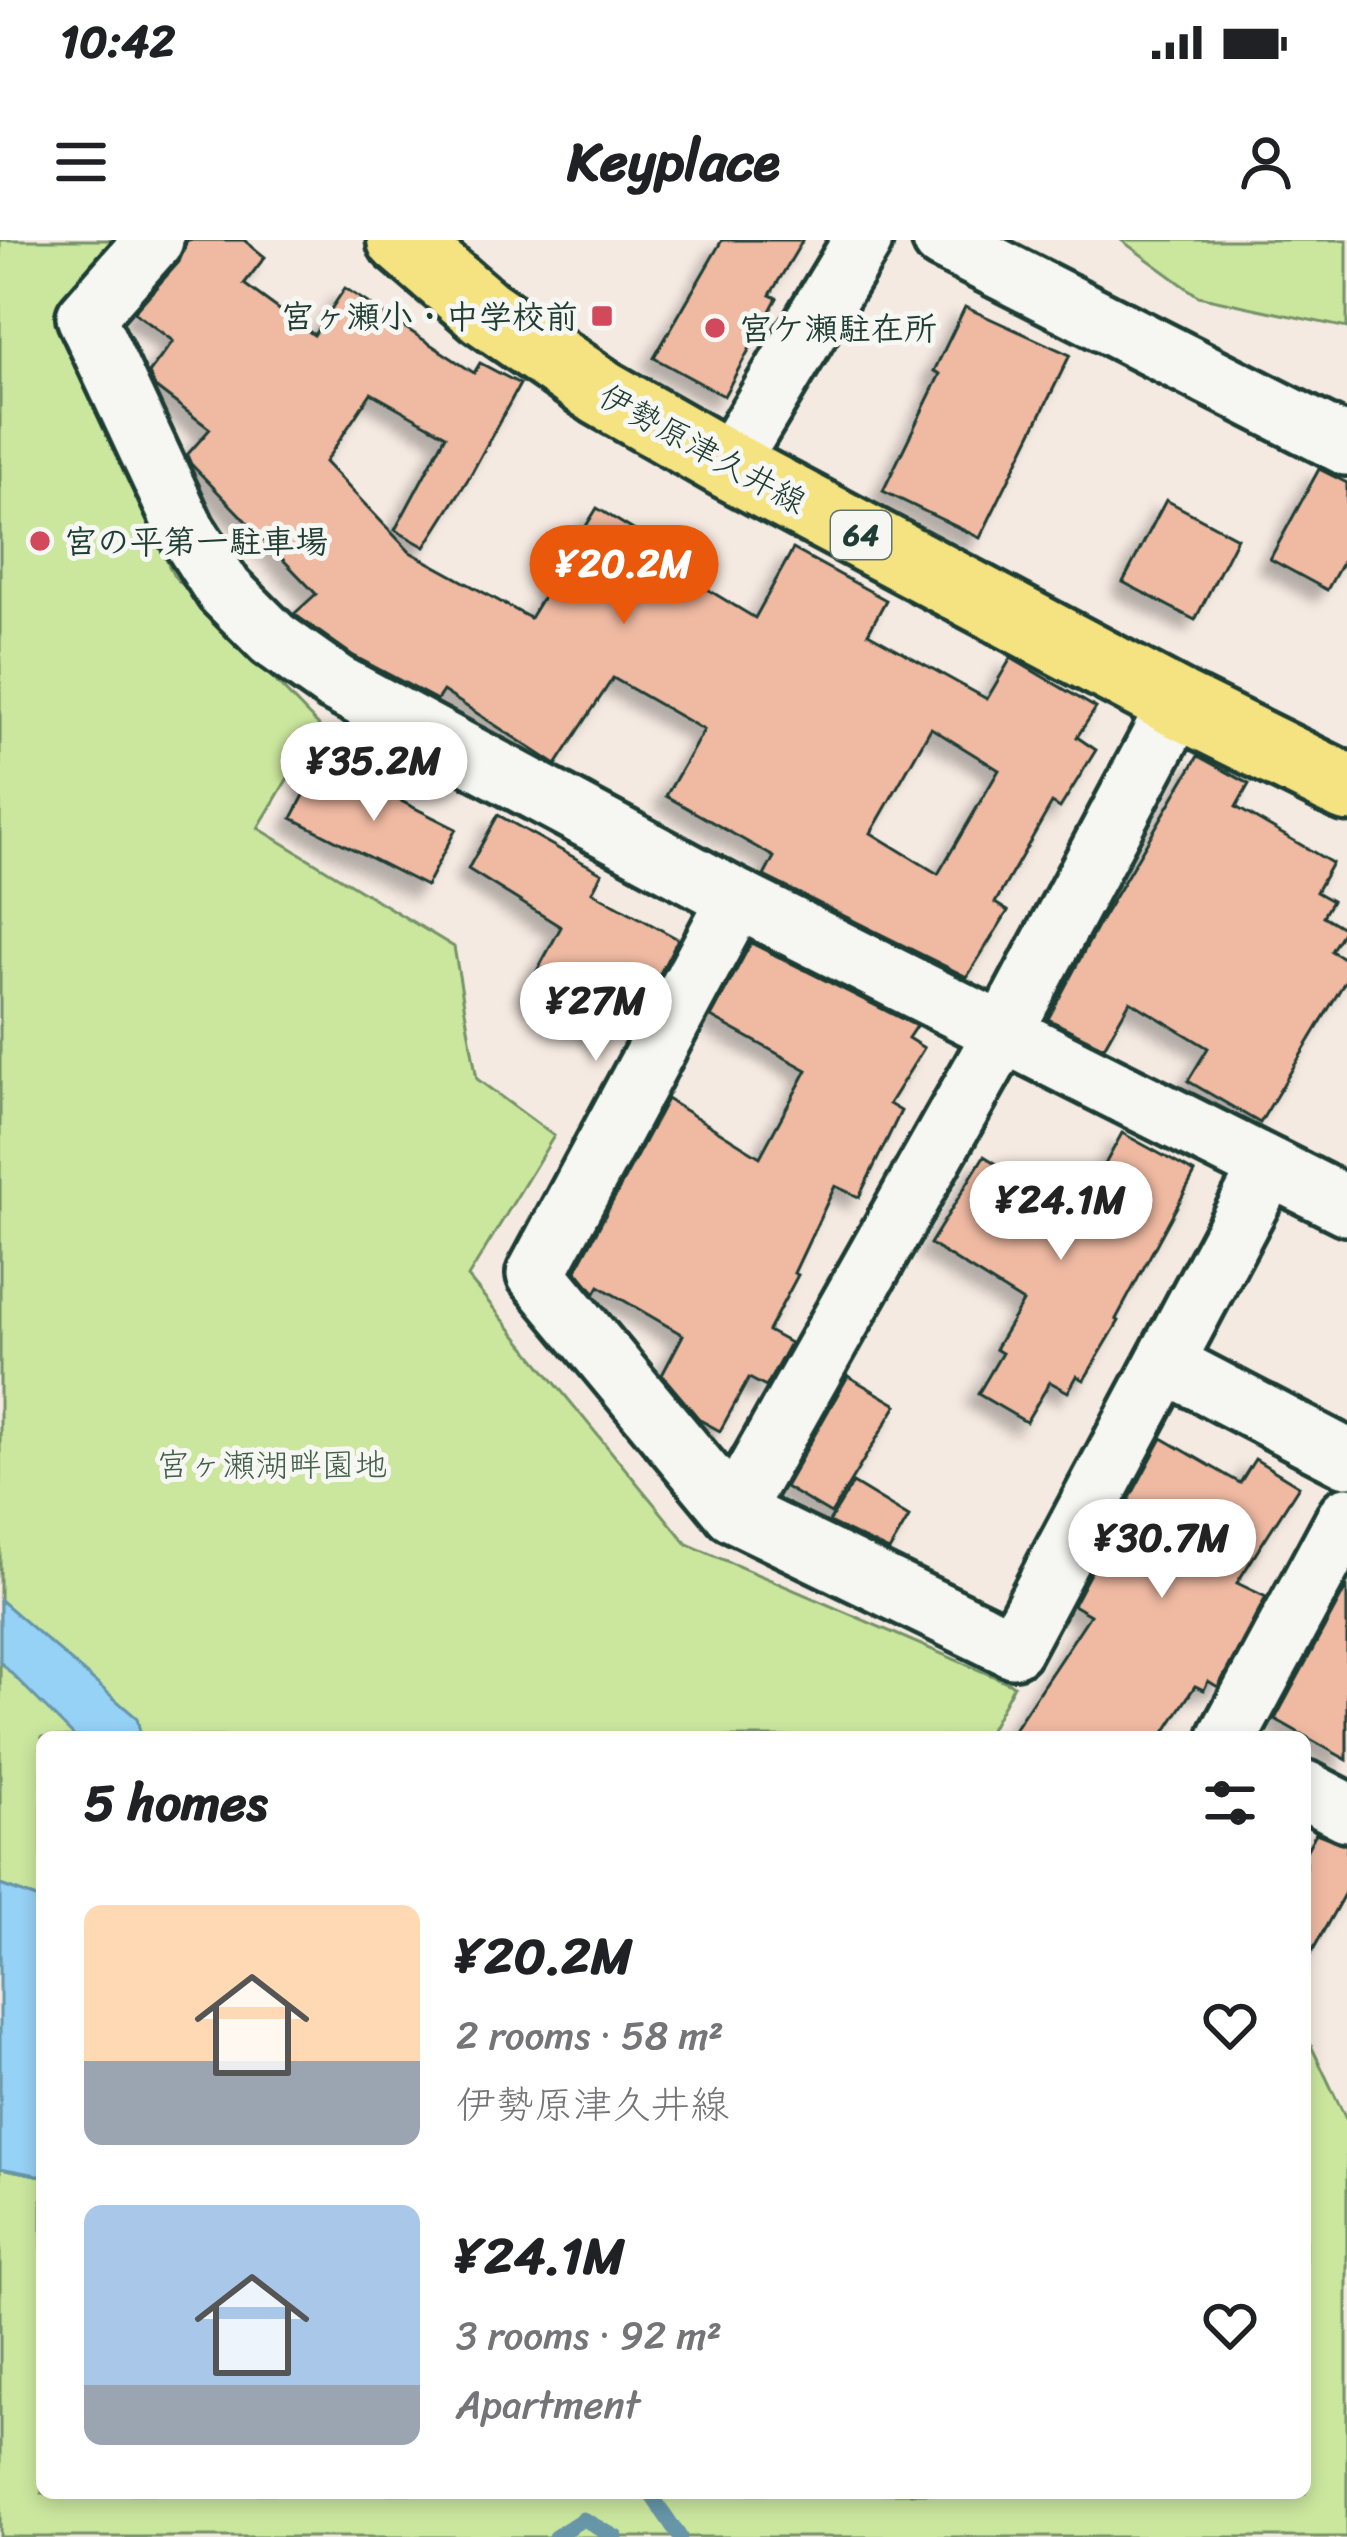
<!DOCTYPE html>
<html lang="en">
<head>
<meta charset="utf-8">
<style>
  :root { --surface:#fff; --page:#f6f6f6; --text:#202124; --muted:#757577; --accent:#ea580c }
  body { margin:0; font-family:Sriracha,"Klee One",sans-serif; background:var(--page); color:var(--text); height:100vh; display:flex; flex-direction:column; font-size:45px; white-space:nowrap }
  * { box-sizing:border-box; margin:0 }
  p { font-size:39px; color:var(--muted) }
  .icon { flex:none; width:66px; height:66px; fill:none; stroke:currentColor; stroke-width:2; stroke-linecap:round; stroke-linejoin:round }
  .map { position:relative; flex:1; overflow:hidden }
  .drawer { position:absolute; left:36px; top:1491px; width:1275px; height:768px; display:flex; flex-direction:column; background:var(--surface); border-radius:18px; box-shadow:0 6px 18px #0003 }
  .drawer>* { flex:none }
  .price { position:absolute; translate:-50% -102px; padding:0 27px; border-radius:42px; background:#fff; color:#222; font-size:39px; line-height:78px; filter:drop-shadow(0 3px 6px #0008) }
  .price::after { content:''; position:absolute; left:50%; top:72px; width:36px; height:27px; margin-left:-18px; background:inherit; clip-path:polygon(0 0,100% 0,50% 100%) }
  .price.active { background:var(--accent); color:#fff }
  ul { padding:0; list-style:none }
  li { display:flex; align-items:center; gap:36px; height:300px; padding:0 48px }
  li span { display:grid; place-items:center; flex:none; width:336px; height:240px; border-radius:18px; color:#555 }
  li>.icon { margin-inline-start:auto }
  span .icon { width:144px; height:144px; fill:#fffc; stroke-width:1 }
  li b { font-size:51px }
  h2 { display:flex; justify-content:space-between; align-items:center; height:144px; padding:0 48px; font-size:51px }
  .status { display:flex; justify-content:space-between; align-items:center; height:84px; padding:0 60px; background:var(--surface); direction:ltr }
  .status svg { height:33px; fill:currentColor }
  header { display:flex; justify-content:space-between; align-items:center; height:156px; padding:0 48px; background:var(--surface); font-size:54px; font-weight:700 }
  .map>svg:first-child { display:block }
</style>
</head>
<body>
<div class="status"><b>10:42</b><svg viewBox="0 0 49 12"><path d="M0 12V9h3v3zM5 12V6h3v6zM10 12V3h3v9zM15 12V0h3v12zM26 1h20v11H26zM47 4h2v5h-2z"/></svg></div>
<header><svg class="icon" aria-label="menu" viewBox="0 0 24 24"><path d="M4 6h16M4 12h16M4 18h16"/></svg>Keyplace<svg class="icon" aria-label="person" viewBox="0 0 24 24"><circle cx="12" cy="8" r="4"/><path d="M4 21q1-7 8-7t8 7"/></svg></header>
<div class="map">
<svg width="1347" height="2297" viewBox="0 0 1347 2297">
  <defs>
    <filter id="shadow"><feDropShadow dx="-11" dy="11" stdDeviation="6" flood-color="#0004"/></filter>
  </defs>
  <rect width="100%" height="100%" fill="#f5eae2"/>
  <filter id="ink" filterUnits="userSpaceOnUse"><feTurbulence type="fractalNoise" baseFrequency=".00833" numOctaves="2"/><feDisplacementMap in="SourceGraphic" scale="24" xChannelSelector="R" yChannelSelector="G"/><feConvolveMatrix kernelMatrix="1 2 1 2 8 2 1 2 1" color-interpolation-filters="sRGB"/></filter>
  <g filter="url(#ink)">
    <g fill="#cbe79e" stroke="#759269" stroke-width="3">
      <polygon points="0,0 156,0 80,108 98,165 173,335 319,486 258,588 454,707 477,839 554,896 468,1037 687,1304 1014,1445 986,1497 42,1497 42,1660 0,1645"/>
      <polygon points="1121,0 1347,0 1347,88 1198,56"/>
      <polygon points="1305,1793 1347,1881 1347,2297 0,2297 0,1928 42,1936 42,2253 1305,2253"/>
    </g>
    <g fill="#96d1f6" stroke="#6696a8" stroke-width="3">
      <polygon points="0,1360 137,1478 141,1497 75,1497 0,1422"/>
      <polygon points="0,1645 42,1660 42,1936 0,1928"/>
    </g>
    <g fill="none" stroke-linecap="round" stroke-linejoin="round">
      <g stroke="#6696a8" stroke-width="15">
        <polyline points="650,2253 680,2297"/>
        <polyline points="555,2297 583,2279 616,2297"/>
      </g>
    </g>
    <g fill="#efb9a2" stroke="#1f3d34" stroke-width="3" fill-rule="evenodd" filter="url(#shadow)">
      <path d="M 187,0 L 244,0 L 265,17 L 244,44 L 314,95 L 345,48 L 474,133 L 480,123 L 520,144 L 470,236 L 425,307 L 395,290 L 446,195 L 371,153 L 325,222 L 410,312 L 530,378 L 597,268 L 688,323 L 682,334 L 755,378 L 793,309 L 886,360 L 868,393 L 987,459 L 1011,418 L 1096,468 L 1077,497 L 1096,510 L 1060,568 L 1052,563 L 995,663 L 1008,671 L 967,737 L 764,636 L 774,617 L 666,556 L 704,490 L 613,438 L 556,525 L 443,451 L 437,460 L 352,415 L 294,374 L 316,354 L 191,224 L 187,215 L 210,189 L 155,147 L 149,133 L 173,101 L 134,72 L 179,22 ZM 931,488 L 999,530 L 938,634 L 871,593 Z"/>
      <polygon points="722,0 803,0 770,55 777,58 724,156 654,118"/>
      <polygon points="965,67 1070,115 980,298 883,251 940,134 934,131"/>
      <polygon points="1319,229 1347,243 1347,314 1327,350 1270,319"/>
      <polygon points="1166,260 1237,298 1195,380 1123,342"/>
      <polygon points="1198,516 1249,544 1236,567 1332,623 1316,652 1332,661 1323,676 1345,689 1331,711 1347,720 1347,738 1260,883 1188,841 1208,808 1130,761 1104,807 1048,779 1098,685"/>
      <polygon points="322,521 456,589 426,646 292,578"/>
      <polygon points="498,575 602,633 592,652 678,699 654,745 642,738 609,797 526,751 561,687 468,629"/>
      <polygon points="751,703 916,786 908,798 924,808 889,864 901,871 859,957 835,946 794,1033 798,1035 768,1091 790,1103 766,1147 749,1138 720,1191 700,1180 662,1135 683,1095 599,1046 595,1053 576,1030 667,859 760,917 807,830 711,777"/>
      <polygon points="1122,893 1195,933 1116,1079 1119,1081 1084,1140 1077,1136 1068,1152 1050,1142 1026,1182 978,1154 1002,1113 995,1109 1023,1062 930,1004 984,916 1078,974"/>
      <polygon points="848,1136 897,1165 831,1274 785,1247"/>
      <polygon points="1162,1198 1240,1243 1255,1219 1299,1246 1237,1343 1266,1357 1218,1447 1208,1441 1204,1450 1195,1446 1162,1497 1009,1497 1090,1375 1073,1365"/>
      <polygon points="853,1243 909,1277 889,1311 829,1282"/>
      <polygon points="1347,1346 1347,1520 1275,1479"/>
      <polygon points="1316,1593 1347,1605 1347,1649 1305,1724 1305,1613"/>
    </g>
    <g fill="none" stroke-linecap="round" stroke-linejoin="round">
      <g stroke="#1f3d34" stroke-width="66">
        <g id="street">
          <polyline points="154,0 86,77 186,291 224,350 273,399 335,443 737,659 1347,966"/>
          <polyline points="942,0 1347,206"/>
          <polyline points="728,225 863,0"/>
          <polyline points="737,659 536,1034 733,1272 1013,1408 1269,927"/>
          <polyline points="1165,1123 1347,1218"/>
          <polyline points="733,1272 1003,793 1178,464"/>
          <polyline points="1228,1497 1347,1276"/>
          <polyline points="1305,1550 1347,1572"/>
        </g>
      </g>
      <g stroke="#1f3d34" stroke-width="75">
        <polyline id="primary" points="401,0 485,72 602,153 728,225 1178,464 1347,548"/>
      </g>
      <use href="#street" stroke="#f6f6f2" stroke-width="57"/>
      <use href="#primary" stroke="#f5e382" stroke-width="66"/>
    </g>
  </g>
  <g fill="#d1495b" stroke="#f6f6f2" stroke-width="4.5">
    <rect x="590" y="64" width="24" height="24" rx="6"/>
    <circle cx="715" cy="88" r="12"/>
    <circle cx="40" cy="301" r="12"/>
  </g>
  <g text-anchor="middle" stroke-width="10" stroke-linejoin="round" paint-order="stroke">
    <rect fill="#f6f6f2" stroke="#60746d" stroke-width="3" x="831" y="271" width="60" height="48" rx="9"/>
    <g font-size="30" font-weight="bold" fill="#1f3d34">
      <text x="861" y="305">64</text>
    </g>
    <g font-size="33" font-weight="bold" fill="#1f3d34" stroke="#f6f6f2" text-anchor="start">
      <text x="578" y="88" text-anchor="end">宮ヶ瀬小・中学校前</text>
      <text x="739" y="100">宮ケ瀬駐在所</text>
      <text x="64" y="313">宮の平第一駐車場</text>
    </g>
    <g font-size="33" fill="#1f3d34" stroke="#f6f6f2">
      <text transform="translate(703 208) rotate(29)" y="12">伊勢原津久井線</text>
    </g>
    <g font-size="33" fill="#415f49" stroke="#f6f6f2">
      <text x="272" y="1236">宮ヶ瀬湖畔園地</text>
    </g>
  </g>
</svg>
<b class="price active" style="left:624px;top:387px">¥20.2M</b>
<b class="price" style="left:374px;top:584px">¥35.2M</b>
<b class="price" style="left:596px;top:824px">¥27M</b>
<b class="price" style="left:1061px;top:1023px">¥24.1M</b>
<b class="price" style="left:1162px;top:1361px">¥30.7M</b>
<section class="drawer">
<h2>5 homes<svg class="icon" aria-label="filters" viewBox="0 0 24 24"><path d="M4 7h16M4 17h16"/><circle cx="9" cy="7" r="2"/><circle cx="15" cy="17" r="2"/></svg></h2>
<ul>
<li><span style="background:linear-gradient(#ffd9b3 65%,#9aa5b1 0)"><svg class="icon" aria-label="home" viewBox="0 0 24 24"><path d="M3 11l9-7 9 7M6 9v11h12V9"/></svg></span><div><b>¥20.2M</b><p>2 rooms · 58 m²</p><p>伊勢原津久井線</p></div><svg class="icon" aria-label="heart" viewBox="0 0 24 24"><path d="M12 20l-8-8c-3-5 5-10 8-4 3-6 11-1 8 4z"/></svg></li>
<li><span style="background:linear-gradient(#a9c7e8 75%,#9aa5b1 0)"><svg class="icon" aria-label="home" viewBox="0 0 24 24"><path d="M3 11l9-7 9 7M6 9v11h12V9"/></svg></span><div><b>¥24.1M</b><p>3 rooms · 92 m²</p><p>Apartment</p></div><svg class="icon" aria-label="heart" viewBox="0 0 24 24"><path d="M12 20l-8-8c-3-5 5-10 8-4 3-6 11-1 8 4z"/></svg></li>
</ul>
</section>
</div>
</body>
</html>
